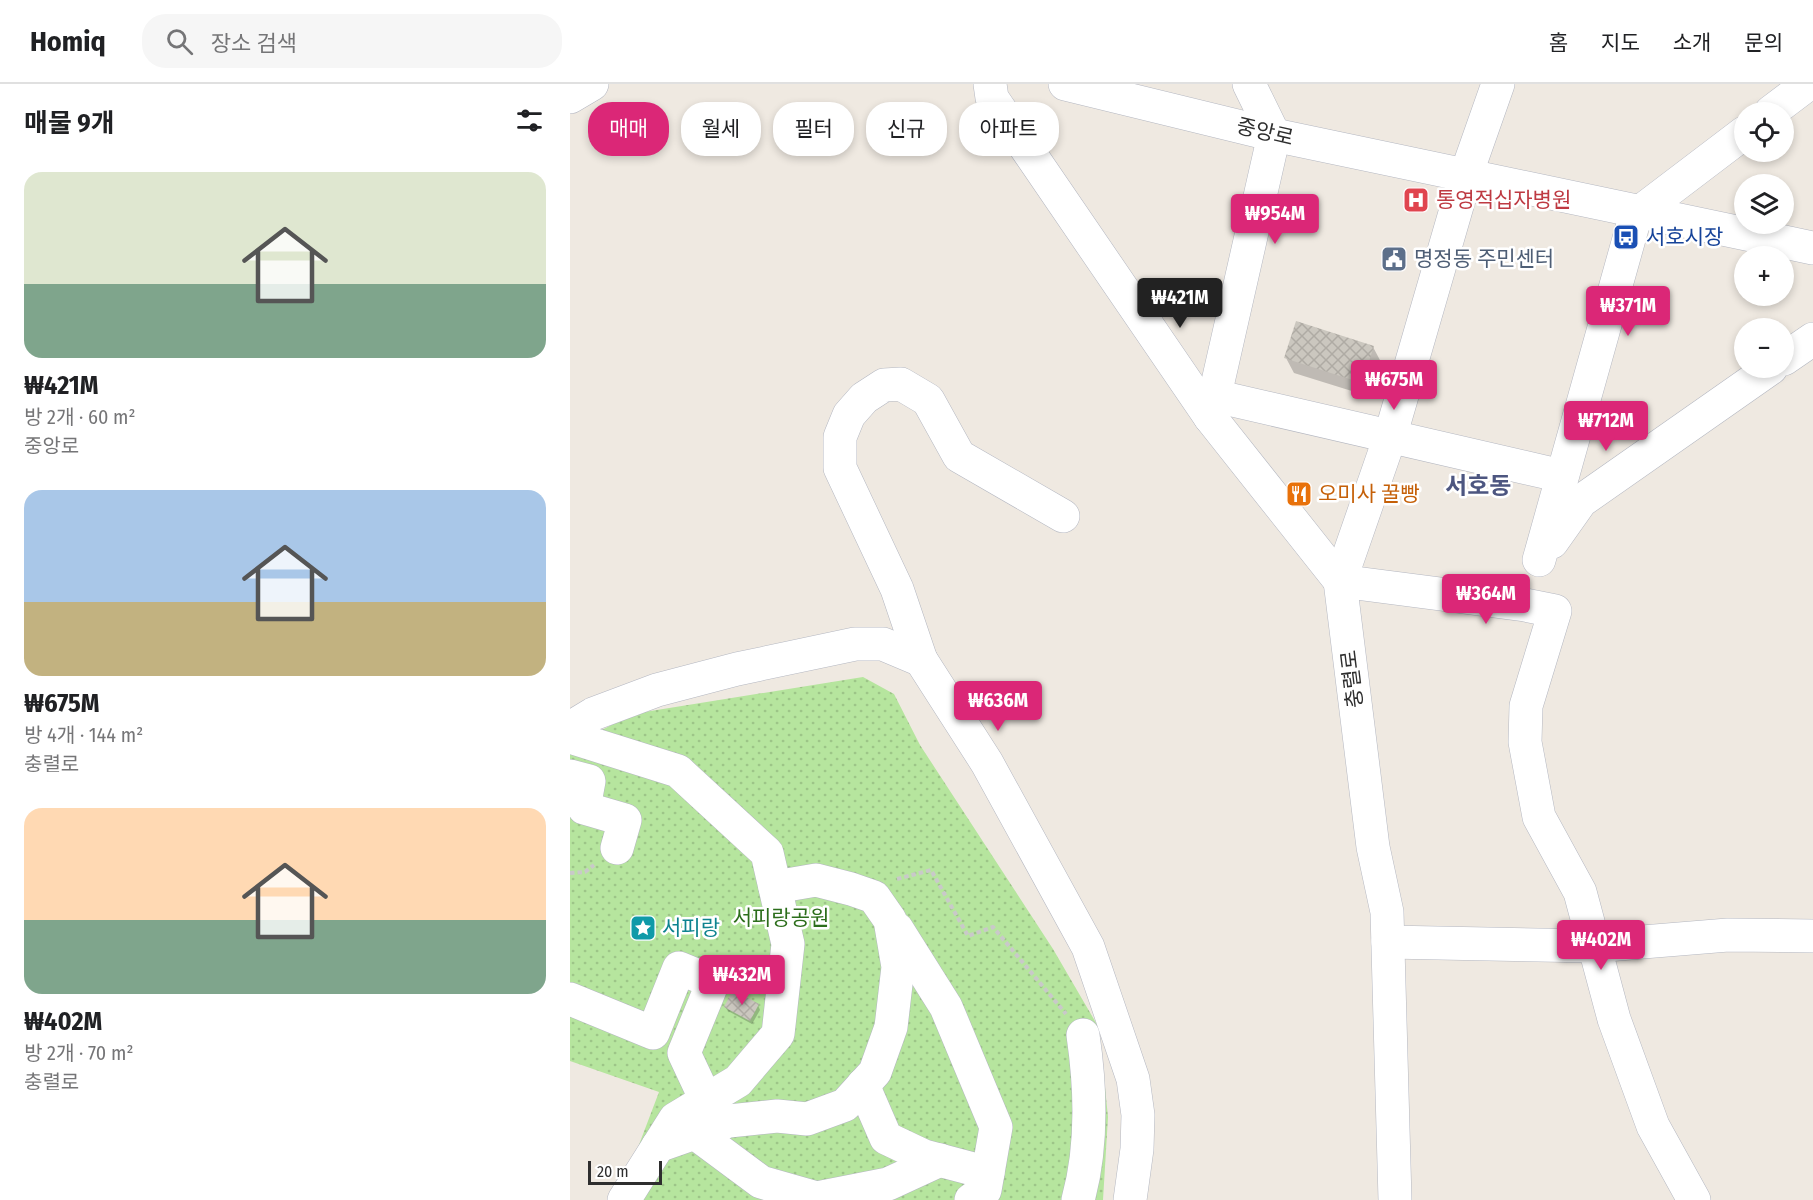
<!DOCTYPE html>
<html lang="ko">
<head>
<meta charset="utf-8">
<style>
  :root { --surface:#fff; --page:#f6f6f6; --text:#202124; --muted:#757577; --line:#e0e0e0; --accent:#db2777 }
  body { margin:0; font-family:"Fira Sans Condensed","Noto Sans KR",sans-serif; background:var(--page); color:var(--text); height:100vh; display:flex; flex-direction:column; font-size:22px; white-space:nowrap }
  * { box-sizing:border-box; margin:0 }
  p { font-size:20px; color:var(--muted) }
  .icon { flex:none; width:33px; height:33px; fill:none; stroke:currentColor; stroke-width:2; stroke-linecap:round; stroke-linejoin:round }
  .map { position:relative; flex:1; overflow:hidden }
  .details { display:flex; flex-direction:column; background:var(--surface); width:570px }
  .details>* { flex:none }
  .banner { position:absolute; left:18px; top:18px; width:570px; height:54px; display:flex; gap:12px }
  .fabs { position:absolute; left:1164px; top:18px; display:grid; gap:12px }
  .fabs a { display:grid; place-items:center; width:60px; height:60px; border-radius:50%; background:var(--surface); box-shadow:0 3px 9px #0003; font-size:30px }
  .scale { position:absolute; left:18px; bottom:15px; width:74px; box-sizing:border-box; padding-left:6px; border:3px solid #2e2e2e; border-top:0; font-size:16px; line-height:21px; white-space:nowrap; color:#2e2e2e; -webkit-text-stroke:4px #fff; paint-order:stroke }
  .price { position:absolute; translate:-50% -51px; padding:0 14px; border-radius:6px; background:var(--accent); color:#fff; font-size:20px; line-height:39px; filter:drop-shadow(0 2px 3px #0008) }
  .price::after { content:''; position:absolute; left:50%; top:36px; width:18px; height:14px; margin-left:-9px; background:inherit; clip-path:polygon(0 0,100% 0,50% 100%) }
  .price.current { background:#222; color:#fff }
  ul { padding:0; list-style:none }
  li { display:grid; align-content:center; gap:12px; height:318px; padding:0 24px }
  li span { display:grid; place-items:center; height:186px; border-radius:18px; color:#555 }
  li>.icon { margin-inline-start:auto }
  span .icon { width:108px; height:108px; fill:#fffc; stroke-width:1 }
  li b { font-size:26px }
  h2 { display:flex; justify-content:space-between; align-items:center; height:72px; padding:0 24px; font-size:26px }
  .tag { padding:0 21px; border-radius:24px; background:var(--surface); box-shadow:0 3px 9px #0003; font-size:21px; line-height:54px }
  .tag.current { background:var(--accent); color:#fff }
  header { display:flex; align-items:center; gap:36px; box-sizing:border-box; height:84px; padding:0 30px; background:var(--surface); border-bottom:2px solid var(--line) }
  header strong { font-size:28px }
  nav { display:flex; gap:33px; margin-inline-start:auto; font-size:21px }
  .search { width:420px; height:54px; background:var(--page); display:flex; align-items:center; gap:15px; box-sizing:border-box; padding:0 21px; border-radius:24px; color:var(--muted); font-size:22px }
  main { display:flex; flex:1; min-height:0 }
  .map>svg:first-child { display:block }
</style>
</head>
<body>
<header>
<strong>Homiq</strong>
<div class="search"><svg class="icon" aria-label="search" viewBox="0 0 24 24"><circle cx="10" cy="10" r="6"/><path d="M15 15l6 6"/></svg>장소 검색</div>
<nav><a>홈</a><a>지도</a><a>소개</a><a>문의</a></nav>
</header>
<main>
<section class="details">
<h2>매물 9개<svg class="icon" aria-label="filters" viewBox="0 0 24 24"><path d="M4 7h16M4 17h16"/><circle cx="9" cy="7" r="2"/><circle cx="15" cy="17" r="2"/></svg></h2>
<ul>
<li><span style="background:linear-gradient(#dfe7d0 60%,#7fa58c 0)"><svg class="icon" aria-label="home" viewBox="0 0 24 24"><path d="M3 11l9-7 9 7M6 9v11h12V9"/></svg></span><div><b>₩421M</b><p>방 2개 · 60 m²</p><p>중앙로</p></div></li>
<li><span style="background:linear-gradient(#a9c7e8 60%,#c2b280 0)"><svg class="icon" aria-label="home" viewBox="0 0 24 24"><path d="M3 11l9-7 9 7M6 9v11h12V9"/></svg></span><div><b>₩675M</b><p>방 4개 · 144 m²</p><p>충렬로</p></div></li>
<li><span style="background:linear-gradient(#ffd9b3 60%,#7fa58c 0)"><svg class="icon" aria-label="home" viewBox="0 0 24 24"><path d="M3 11l9-7 9 7M6 9v11h12V9"/></svg></span><div><b>₩402M</b><p>방 2개 · 70 m²</p><p>충렬로</p></div></li>
</ul>
</section>
<div class="map">
<svg width="1243" height="1116" viewBox="0 0 1243 1116">
  <defs>
    <pattern id="park-dots" width="8" height="8" patternUnits="userSpaceOnUse" patternTransform="scale(1.5)"><rect width="8" height="8" fill="#b6e59e"/><path d="M2 2h.1M6 6h.1" fill="none" stroke="#9dc588" stroke-width="1.8" stroke-linecap="round"/></pattern>
    <pattern id="building-cross-hatch" width="8" height="8" patternUnits="userSpaceOnUse" patternTransform="scale(1.5)"><rect width="8" height="8" fill="#cbc7bf"/><path d="M0 0l8 8M0 8l8-8" fill="none" stroke="#afaba4"/></pattern>
  </defs>
  <rect width="100%" height="100%" fill="#efe9e1"/>
  <polygon fill="url(#park-dots)" points="293,593 324,610 350,661 483,865 529,944 538,1033 533,1116 48,1116 89,1008 0,977 0,663 62,630"/>
  <g fill="#0003">
    <polygon points="803,263 811,278 801,313 724,289 716,274"/>
    <polygon points="188,921 190,926 182,940 158,927 155,923"/>
  </g>
  <g fill="url(#building-cross-hatch)">
    <polygon points="726,237 804,262 792,299 714,274"/>
    <polygon points="163,906 189,920 180,937 154,923"/>
  </g>
  <g fill="none" stroke-linecap="round" stroke-linejoin="round">
    <g stroke="#b4b7c1" stroke-width="34">
      <g id="minor">
        <polyline points="420,0 422,14 640,333 770,497 955,521 985,527 956,622 955,658 969,733 1010,808 1044,935 1083,1042 1124,1116"/>
        <polyline points="495,0 704,51 1243,164"/>
        <polyline points="0,13 22,0"/>
        <polyline points="1201,28 1238,0"/>
        <polyline points="1214,275 1243,255"/>
        <polyline points="645,312 992,392"/>
        <polyline points="640,333 704,51 679,0"/>
        <polyline points="982,458 1011,417 1201,284"/>
        <polyline points="969,476 1064,137 1070,128 1174,49"/>
        <polyline points="351,576 327,505 270,384 270,353 279,331 294,314 314,301 331,300 358,316 389,372 493,432"/>
        <polyline points="0,644 23,630 87,606 167,585 285,560 313,560 351,576 417,679 518,863 563,995 568,1031 567,1065 560,1116"/>
        <polyline points="0,653 108,687 197,769 218,860 208,950 168,997 105,1035 54,1116"/>
        <polyline points="0,692 19,697 14,724 55,736 47,764"/>
        <polyline points="327,845 376,923 426,1043 415,1106 401,1116"/>
        <polyline points="818,858 1024,862 1158,851 1243,852"/>
        <polyline points="0,915 83,949 109,884 143,898 114,969 136,1016"/>
        <polyline points="293,1001 316,1054 354,1072 418,1089"/>
        <polyline points="125,1049 191,1098 247,1114 318,1100 370,1076"/>
        <polyline points="88,1062 159,1037 207,1032 237,1035 275,1021 305,988 321,943 328,883 320,836 304,813 281,805 246,796 205,803"/>
        <path d="M 508,1116 C 523,1062 521,1006 513,951"/>
        <polyline points="825,1116 817,828 803,763 770,497 820,353 896,91 928,0"/>
      </g>
    </g>
    <g stroke="#c9c9c9" stroke-width="4" stroke-dasharray="4.5 3" stroke-linecap="butt">
      <polyline points="0,789 15,788 24,781"/>
      <polyline points="327,795 361,786 398,852 423,843 496,930"/>
    </g>
    <use href="#minor" stroke="#fff" stroke-width="33"/>
  </g>
  <defs>
    <g id="hospital-square" transform="scale(1.35)"><rect x="-9" y="-9" width="18" height="18" rx="4" fill="#e0444e" stroke="#fff"/><path d="M-5-5h3v3.5h4V-5h3V5h-3V1.5h-4V5h-3Z" fill="#fff"/></g>
    <g id="bus-square" transform="scale(1.35)"><rect x="-9" y="-9" width="18" height="18" rx="4" fill="#1a4fb4" stroke="#fff"/><path d="M-5-6H5V4H4V6H2V4H-2V6H-4V4H-5ZM-3.5-4V0h7V-4ZM-3.5 1.2v1.5H-2V1.2ZM2 1.2v1.5H3.5V1.2Z" fill="#fff"/></g>
    <g id="civic-square" transform="scale(1.35)"><rect x="-9" y="-9" width="18" height="18" rx="4" fill="#5c6f8a" stroke="#fff"/><path d="M-.6-6.5H3V-4.5H.6V-3L4-1V1h2V6H-6V1h2V-1L-.6-3ZM-1.2 2.5V6h2.4V2.5Z" fill="#fff"/></g>
    <g id="restaurant-square" transform="scale(1.35)"><rect x="-9" y="-9" width="18" height="18" rx="4" fill="#e8710a" stroke="#fff"/><path d="M-5-6h1v4h1v-4h1v4h1v-4h1v5L-1.5 .5V6h-2V.5L-5-1ZM5-6V6H3V1.5H1.5Q1.5-4 5-6Z" fill="#fff"/></g>
    <g id="sight-square" transform="scale(1.35)"><rect x="-9" y="-9" width="18" height="18" rx="4" fill="#0f9aa8" stroke="#fff"/><path d="M0-6L1.8-2.2L6-1.7L2.9 1.2L3.7 5.4L0 3.3L-3.7 5.4L-2.9 1.2L-6-1.7L-1.8-2.2Z" fill="#fff"/></g>
  </defs>
  <g fill-rule="evenodd">
    <use href="#hospital-square" x="846" y="116"/>
    <use href="#bus-square" x="1056" y="153"/>
    <use href="#civic-square" x="824" y="175"/>
    <use href="#restaurant-square" x="729" y="410"/>
    <use href="#sight-square" x="73" y="844"/>
  </g>
  <g text-anchor="middle" stroke-width="5" stroke-linejoin="round" paint-order="stroke">
    <g font-size="21" fill="#2e2e2e" stroke="#fff">
      <text transform="translate(695 48) rotate(13)" y="7">중앙로</text>
      <text transform="translate(782 595) rotate(-97)" y="7">충렬로</text>
    </g>
    <g font-size="21" fill="#be3a42" stroke="#fff" text-anchor="start">
      <text x="866" y="123">통영적십자병원</text>
    </g>
    <g font-size="21" fill="#164399" stroke="#fff" text-anchor="start">
      <text x="1076" y="160">서호시장</text>
    </g>
    <g font-size="21" fill="#4e5e75" stroke="#fff" text-anchor="start">
      <text x="844" y="182">명정동 주민센터</text>
    </g>
    <g font-size="21" fill="#c56008" stroke="#fff" text-anchor="start">
      <text x="748" y="417">오미사 꿀빵</text>
    </g>
    <g font-size="21" fill="#2c6e1b" stroke="#fff">
      <text x="211" y="841">서피랑공원</text>
    </g>
    <g font-size="21" fill="#0d838f" stroke="#fff" text-anchor="start">
      <text x="92" y="851">서피랑</text>
    </g>
    <g font-size="24" font-weight="bold" fill="#4d5680" stroke="#fff">
      <text x="908" y="410">서호동</text>
    </g>
  </g>
</svg>
<div class="fabs">
<a><svg class="icon" aria-label="locate" viewBox="0 0 24 24"><circle cx="12" cy="12" r="6"/><path d="M12 2v4M12 18v4M2 12h4M18 12h4"/></svg></a>
<a><svg class="icon" aria-label="layers" viewBox="0 0 24 24"><path d="M12 4l9 5-9 5-9-5zM3 14l9 5 9-5"/></svg></a>
<a>+</a>
<a>−</a>
</div>
<div class="scale">20 m</div>
<b class="price" style="left:705px;top:161px">₩954M</b>
<b class="price current" style="left:610px;top:245px">₩421M</b>
<b class="price" style="left:1058px;top:253px">₩371M</b>
<b class="price" style="left:824px;top:327px">₩675M</b>
<b class="price" style="left:1036px;top:368px">₩712M</b>
<b class="price" style="left:916px;top:541px">₩364M</b>
<b class="price" style="left:428px;top:648px">₩636M</b>
<b class="price" style="left:1031px;top:887px">₩402M</b>
<b class="price" style="left:172px;top:922px">₩432M</b>
<div class="banner">
<a class="tag current">매매</a>
<a class="tag">월세</a>
<a class="tag">필터</a>
<a class="tag">신규</a>
<a class="tag">아파트</a>
</div>
</div>
</main>
</body>
</html>
